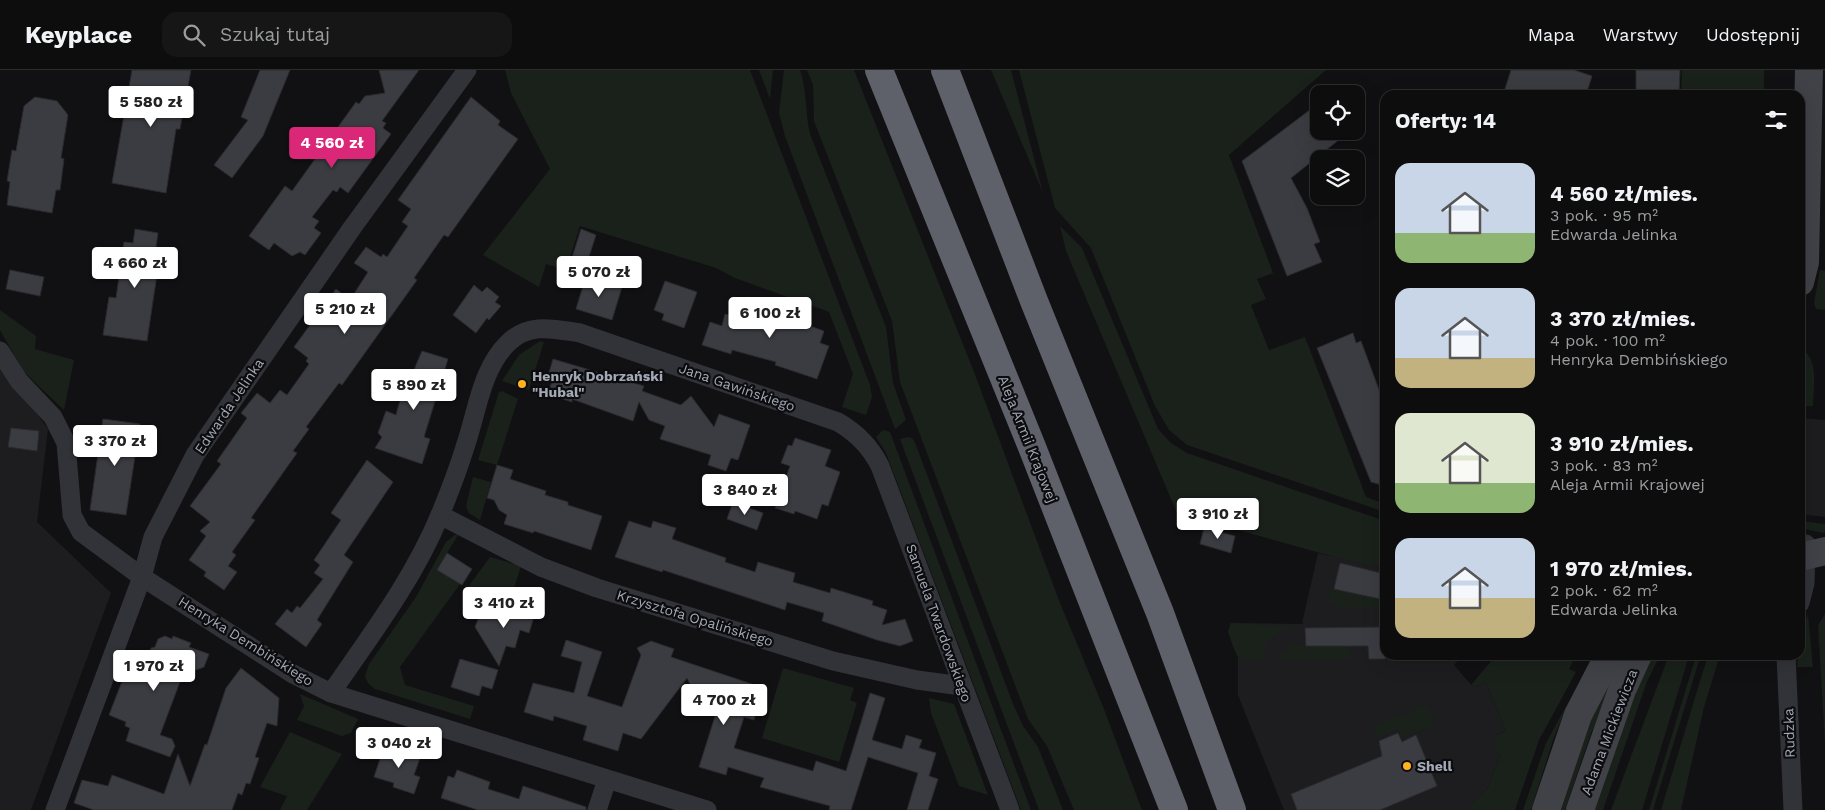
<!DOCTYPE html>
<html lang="pl">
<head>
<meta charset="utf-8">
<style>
  :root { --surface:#0d0d0e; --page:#161617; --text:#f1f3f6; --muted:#9a9c9e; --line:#2d2d2e; --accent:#db2777 }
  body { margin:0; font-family:"Work Sans",sans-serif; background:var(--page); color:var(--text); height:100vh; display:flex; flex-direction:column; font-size:19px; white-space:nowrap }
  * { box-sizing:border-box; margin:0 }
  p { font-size:16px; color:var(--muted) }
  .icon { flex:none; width:28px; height:28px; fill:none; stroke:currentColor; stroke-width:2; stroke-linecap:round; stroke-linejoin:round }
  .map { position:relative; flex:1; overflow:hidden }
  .sheet { position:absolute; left:1380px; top:20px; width:425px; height:570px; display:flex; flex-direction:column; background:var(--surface); border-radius:15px; box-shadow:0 5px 20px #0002,0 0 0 1px var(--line) }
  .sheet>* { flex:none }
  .fabs { position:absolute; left:1310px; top:15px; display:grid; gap:10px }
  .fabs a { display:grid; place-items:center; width:55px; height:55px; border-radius:10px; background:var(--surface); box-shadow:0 5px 20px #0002,0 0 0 1px var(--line); font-size:25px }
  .price { position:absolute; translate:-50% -42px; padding:0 11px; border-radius:5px; background:#fff; color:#222; font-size:16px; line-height:32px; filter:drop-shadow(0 1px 2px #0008) }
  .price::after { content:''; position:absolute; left:50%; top:30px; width:15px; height:11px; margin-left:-8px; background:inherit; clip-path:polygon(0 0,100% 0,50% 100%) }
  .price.on { background:var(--accent); color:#fff }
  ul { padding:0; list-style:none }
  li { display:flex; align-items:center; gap:15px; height:125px; padding:0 15px }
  li span { display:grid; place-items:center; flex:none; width:140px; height:100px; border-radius:15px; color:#555 }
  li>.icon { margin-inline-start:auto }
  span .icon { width:60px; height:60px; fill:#fffc; stroke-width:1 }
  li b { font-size:21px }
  h2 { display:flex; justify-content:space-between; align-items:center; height:60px; padding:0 15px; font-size:21px }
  header { display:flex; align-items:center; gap:30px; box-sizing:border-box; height:70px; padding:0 25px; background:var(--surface); border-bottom:1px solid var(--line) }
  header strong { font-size:24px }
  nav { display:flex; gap:28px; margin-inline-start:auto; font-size:18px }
  .search { width:350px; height:45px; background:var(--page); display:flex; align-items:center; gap:12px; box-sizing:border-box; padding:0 18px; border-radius:15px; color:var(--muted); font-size:19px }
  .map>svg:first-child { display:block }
</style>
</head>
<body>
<header>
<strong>Keyplace</strong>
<div class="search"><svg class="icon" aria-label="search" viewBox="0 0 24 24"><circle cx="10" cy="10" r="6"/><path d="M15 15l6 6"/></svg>Szukaj tutaj</div>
<nav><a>Mapa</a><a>Warstwy</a><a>Udostępnij</a></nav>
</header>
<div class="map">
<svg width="1825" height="740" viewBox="0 0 1825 740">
  <rect width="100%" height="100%" fill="#111113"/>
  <g fill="#1d1d20">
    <polygon points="0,295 12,317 34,340 48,359 37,452 111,523 31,740 0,740"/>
    <polygon points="1800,348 1825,350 1825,447 1800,444"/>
    <polygon points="1318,483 1385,499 1385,585 1463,585 1454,595 1473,617 1486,613 1506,661 1496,665 1501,684 1487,719 1466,740 1284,740 1238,625 1238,588 1228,562 1231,553 1304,554 1302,553"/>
  </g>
  <g fill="#19211a">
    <polygon points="505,0 750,0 870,315 872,327 866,345 842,337 853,304 829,242 735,208 716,198 580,156 566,200 546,194 539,217 483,185 550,99 511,23"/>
    <polygon points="759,0 773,0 770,29"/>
    <path d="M 784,0 L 800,0 C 807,21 805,42 810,64 L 886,257 L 893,313 L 906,350 L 895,359 L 785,66 L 779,43 Z"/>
    <polygon points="807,0 854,0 976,307 1058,528 1102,634 1142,740 1074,740 1047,676 1028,649 900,312 892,251 814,51 813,15"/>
    <polygon points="991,0 1011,0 1043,123"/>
    <polygon points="1019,0 1326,0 1229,85 1273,203 1257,209 1266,229 1251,235 1269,280 1305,267 1366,427 1385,434 1385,442 1187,375 1169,360 1155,336 1091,178 1055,138"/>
    <polygon points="1682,0 1764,0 1764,25 1681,25"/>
    <polygon points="1060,156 1082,178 1158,359 1171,373 1187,383 1385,451 1385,499 1342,489 1177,443 1066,181"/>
    <polygon points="1820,200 1825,201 1825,240 1816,239 1814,233"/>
    <polygon points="0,240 36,266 35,279 74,290 64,340 23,301 0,260"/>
    <polygon points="540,271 544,272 529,320 502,311 519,285"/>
    <path d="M 1800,278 C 1820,288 1813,318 1813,336 L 1800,336 Z"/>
    <polygon points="502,321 518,329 497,395 478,390 499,322"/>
    <polygon points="883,360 890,362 1031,740 1021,740 886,383 876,367"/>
    <polygon points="909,367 913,369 916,375 1013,634 1023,656 1038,677 1063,740 1039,740 900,369"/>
    <polygon points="473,407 491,412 480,450 469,443 466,436"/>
    <polygon points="1800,451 1825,454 1825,461 1823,463 1800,458"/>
    <polygon points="455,465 458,465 437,500 460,514 400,597 405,615 474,636 470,649 375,619 368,613 365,606 369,594 416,527 446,472"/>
    <polygon points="490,487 521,496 510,531 468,517"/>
    <polygon points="1332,518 1385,530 1385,537 1338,538 1330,532 1328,525"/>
    <polygon points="1808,544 1813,597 1797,597 1800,570"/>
    <polygon points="1825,544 1825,673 1818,555"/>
    <path d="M 1231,553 L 1299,557 C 1282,560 1260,568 1264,590 C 1235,591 1238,589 1228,562 Z"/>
    <polygon points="1291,575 1350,576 1349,590 1279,590 1280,584"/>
    <polygon points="1408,585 1444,585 1447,588 1406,589"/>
    <polygon points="1496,585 1576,585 1569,599 1576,602 1539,670 1515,740 1466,740 1487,719 1501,684 1494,681 1497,676 1494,669 1496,665 1506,661 1486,613 1473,617 1471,615"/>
    <polygon points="1621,585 1630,585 1591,663 1565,740 1557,740 1585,660"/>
    <polygon points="1652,585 1660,585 1646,614 1603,740 1592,740 1644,595"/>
    <polygon points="1669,585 1689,586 1642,740 1611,740"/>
    <polygon points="1708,585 1720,585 1704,637 1681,740 1661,740"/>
    <polygon points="1696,586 1699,591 1653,740 1649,740"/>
    <polygon points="783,598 854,618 850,630 857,633 839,692 762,668"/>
    <polygon points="300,624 358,649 351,663 342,666 297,650 304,636"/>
    <polygon points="929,628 954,634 988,725 959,716 931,643"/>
    <polygon points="1569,631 1554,667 1531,740 1523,740 1546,673"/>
    <polygon points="1424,635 1429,638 1437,654 1402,668 1398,660 1377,668 1372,657"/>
    <polygon points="290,662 342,684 307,740 280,740 287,726 260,717"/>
  </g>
  <g fill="#3b3c41" stroke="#2b2b2f">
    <polygon points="132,0 191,0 180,59 176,59 166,123 112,113"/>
    <polygon points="260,0 290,0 263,66 232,108 214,95 248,50 241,47"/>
    <polygon points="379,0 419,0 382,51 386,53 383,58 391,64 348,123 340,117 337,122 333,120 312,147 319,151 314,158 321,163 305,185 300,182 292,186 274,173 269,180 249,166 285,116 292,121 356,32 359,34 365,26 385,23"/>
    <polygon points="1511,0 1574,0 1592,6 1586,25 1503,25"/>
    <polygon points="1636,0 1680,0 1679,25 1636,25"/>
    <polygon points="35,27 57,31 68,45 61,88 64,89 60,120 56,120 52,143 7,135 10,112 7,111 12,80 16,81 24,36"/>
    <polygon points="471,27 500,51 498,55 518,69 448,167 444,165 414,208 417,210 342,315 339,313 306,357 309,359 293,381 297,383 251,448 255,450 232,482 236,485 228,496 237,502 224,520 204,506 206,502 189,490 206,466 200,461 210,452 190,436 221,394 217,391 247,348 241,343 257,323 270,333 280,320 287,325 309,294 306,291 308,288 294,277 336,219 350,230 368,202 354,193 366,177 381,187 383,184 387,187 408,156 402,152 411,139 398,130"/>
    <polygon points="1319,33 1319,61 1350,61 1291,108 1307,138 1320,172 1314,174 1322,192 1287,206 1242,91"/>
    <polygon points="135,159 158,163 156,177 161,178 147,271 103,265 109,227 116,228 124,172 133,173"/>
    <polygon points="581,159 596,165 586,196 571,191"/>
    <polygon points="10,200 44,207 40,226 6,219"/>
    <polygon points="586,206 622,217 612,250 576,239"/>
    <polygon points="665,211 697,222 684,258 662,250 664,244 654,240"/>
    <polygon points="474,215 482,222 487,217 499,227 495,232 501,236 489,250 487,248 476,263 453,245"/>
    <polygon points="747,227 767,233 765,240 824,261 820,273 829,276 817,309 775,295 776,292 732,280 731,284 702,275 710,252 722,256 725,244 741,248"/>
    <polygon points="1353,263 1356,273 1361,271 1385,336 1385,416 1371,412 1317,278"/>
    <polygon points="422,281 448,289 424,367 430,369 422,394 375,378 382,367 378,363 386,341 396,345 406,308 410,309"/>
    <polygon points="553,289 644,316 642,321 681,335 691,326 714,357 719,344 750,355 738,390 731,388 726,401 708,395 711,385 660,369 665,356 649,350 639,332 633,351 572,329 572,332 548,324 553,308 548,306"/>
    <polygon points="103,349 140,354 126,445 90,440"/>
    <polygon points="11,358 39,361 37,381 8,377"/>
    <polygon points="795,368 831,380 825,396 840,402 828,436 822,434 817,449 795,441 794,444 775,438 790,396 781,393 788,375 792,376"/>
    <polygon points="367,390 393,412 344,485 353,492 317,550 322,554 306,577 275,554 287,539 292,543 297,536 300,538 323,509 314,503 320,495 314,490 341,450 331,443"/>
    <polygon points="497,395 513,400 510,409 546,421 545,425 568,432 568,435 602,446 591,480 534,461 533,463 504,454 507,445 499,440 494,430 487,428"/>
    <polygon points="733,432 763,443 757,460 727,449"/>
    <polygon points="629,451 651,458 653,451 676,458 672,469 726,488 725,492 755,502 758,492 795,503 793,512 830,523 831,518 873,531 872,535 887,540 882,555 905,549 913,571 900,576 877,570 822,551 824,543 787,532 785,540 663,500 662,502 615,487"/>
    <polygon points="1204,458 1235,466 1231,483 1200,474"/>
    <polygon points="447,483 472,499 462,515 437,500"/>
    <polygon points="1340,493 1385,504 1385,530 1334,519"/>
    <polygon points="516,534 536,540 529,563 520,560 515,578 506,576 499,596 475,557 479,547 487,543 489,537 513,544"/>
    <polygon points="1385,557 1385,589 1369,589 1368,576 1306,576 1305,558"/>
    <polygon points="165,566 172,569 173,566 191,573 189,577 209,584 204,597 196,600 186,596 178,617 160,665 172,669 175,676 170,687 126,671 130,658 125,656 126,652 109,645 131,588 145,593 151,578 155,577 158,569"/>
    <polygon points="566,570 602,582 587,626 622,637 641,585 637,578 651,571 674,579 671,587 764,618 754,650 744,647 734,678 813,701 816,691 846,701 870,623 885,628 872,670 902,679 906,665 922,670 919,678 936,683 929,706 938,709 928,740 907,740 918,703 868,687 851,740 829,740 830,736 760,717 764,708 728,697 726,705 699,697 717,640 701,636 687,608 641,669 623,663 618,681 583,670 587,656 554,646 553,651 524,642 533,613 574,623 582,592 561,586"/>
    <polygon points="460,589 498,600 492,619 482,616 479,626 451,617"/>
    <polygon points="241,598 279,628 277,656 267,653 255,687 259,688 250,714 246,713 242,725 238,723 232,740 94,740 74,733 82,710 108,716 112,705 164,724 178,684 190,716 205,674 207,675 226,618"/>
    <polygon points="1398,663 1402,672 1416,665 1437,716 1380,740 1297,740 1291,724 1382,686 1379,671"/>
    <polygon points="390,675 406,680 405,683 420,688 414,705 420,707 414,724 393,717 394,713 374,707 384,677 389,678"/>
    <polygon points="457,700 490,712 488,719 519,729 523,716 586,737 586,740 478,740 441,728 448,706 454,708"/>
  </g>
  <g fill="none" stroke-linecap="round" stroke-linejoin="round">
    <g stroke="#323338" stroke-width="19">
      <polyline points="0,281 19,311 53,347 66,373 72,445 81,462 142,507 293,604 331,623 707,740"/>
      <polyline points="440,445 541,497 597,518 833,591 917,610 962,616"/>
      <polyline points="1800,533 1805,513 1806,474"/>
      <polyline points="1786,585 1793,740"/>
      <path d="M 331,623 C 371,565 413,510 440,445 C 449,423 458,400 465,377 C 477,343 481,299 508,273 C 529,252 554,259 580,263 L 838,352 C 857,363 870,376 880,396 L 1010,740"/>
      <polyline points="55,740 142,507 153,467 195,385 352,158 467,0"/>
      <polyline points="597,740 607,710"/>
    </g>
    <g stroke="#404248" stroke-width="28">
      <polyline points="1800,212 1805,192 1809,0"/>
      <polyline points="1800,487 1825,481"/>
      <polyline points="1546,740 1578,645 1609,585"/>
      <polyline points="1580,740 1622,620 1638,585"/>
    </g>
    <g stroke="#5e616a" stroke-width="28">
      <polyline points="879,0 1032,377 1174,740"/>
      <polyline points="945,0 1034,231 1160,543 1232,740"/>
    </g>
  </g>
  <g fill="#ffb31e" stroke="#0c0c0e" stroke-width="2">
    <circle cx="522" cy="314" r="5"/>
    <circle cx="1407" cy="696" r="5"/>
  </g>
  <g text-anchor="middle" stroke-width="4.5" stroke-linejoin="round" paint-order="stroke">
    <g font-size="14" font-weight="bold" fill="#a2a8b5" stroke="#0c0c0e" text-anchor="start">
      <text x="532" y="311">Henryk Dobrzański<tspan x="532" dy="16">"Hubal"</tspan></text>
      <text x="1417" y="701">Shell</text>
    </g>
    <g font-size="14" fill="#a2a8b5" stroke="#0c0c0e">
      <text transform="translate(737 317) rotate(19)" y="5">Jana Gawińskiego</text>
      <text transform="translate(229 336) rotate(-56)" y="5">Edwarda Jelinka</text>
      <text transform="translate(1028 369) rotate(68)" y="5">Aleja Armii Krajowej</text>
      <text transform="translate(695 548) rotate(17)" y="5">Krzysztofa Opalińskiego</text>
      <text transform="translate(939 553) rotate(70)" y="5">Samuela Twardowskiego</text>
      <text transform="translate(246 571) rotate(32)" y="5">Henryka Dembińskiego</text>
      <text transform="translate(1609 662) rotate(-69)" y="5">Adama Mickiewicza</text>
      <text transform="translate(1789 663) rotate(-92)" y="5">Rudzka</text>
    </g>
  </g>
</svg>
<div class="fabs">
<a><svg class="icon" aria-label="locate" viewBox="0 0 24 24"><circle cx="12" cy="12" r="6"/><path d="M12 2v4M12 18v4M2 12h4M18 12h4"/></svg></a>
<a><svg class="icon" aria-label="layers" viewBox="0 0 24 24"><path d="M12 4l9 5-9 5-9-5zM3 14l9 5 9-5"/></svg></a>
</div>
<b class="price" style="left:151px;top:58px">5 580 zł</b>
<b class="price on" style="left:332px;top:99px">4 560 zł</b>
<b class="price" style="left:135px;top:219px">4 660 zł</b>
<b class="price" style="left:599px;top:228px">5 070 zł</b>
<b class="price" style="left:345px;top:265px">5 210 zł</b>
<b class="price" style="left:770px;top:269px">6 100 zł</b>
<b class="price" style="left:414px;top:341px">5 890 zł</b>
<b class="price" style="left:115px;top:397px">3 370 zł</b>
<b class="price" style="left:745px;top:446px">3 840 zł</b>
<b class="price" style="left:1218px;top:470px">3 910 zł</b>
<b class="price" style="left:504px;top:559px">3 410 zł</b>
<b class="price" style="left:154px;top:622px">1 970 zł</b>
<b class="price" style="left:724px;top:656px">4 700 zł</b>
<b class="price" style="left:399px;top:699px">3 040 zł</b>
<section class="sheet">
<h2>Oferty: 14<svg class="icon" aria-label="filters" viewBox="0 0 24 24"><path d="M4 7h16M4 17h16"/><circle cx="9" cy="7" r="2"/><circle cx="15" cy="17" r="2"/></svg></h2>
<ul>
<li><span style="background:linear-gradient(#c9d6e8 70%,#8fb573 0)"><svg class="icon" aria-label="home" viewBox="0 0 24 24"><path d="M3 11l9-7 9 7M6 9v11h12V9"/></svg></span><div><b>4 560 zł/mies.</b><p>3 pok. · 95 m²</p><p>Edwarda Jelinka</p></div></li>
<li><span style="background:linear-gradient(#c9d6e8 70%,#c2b280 0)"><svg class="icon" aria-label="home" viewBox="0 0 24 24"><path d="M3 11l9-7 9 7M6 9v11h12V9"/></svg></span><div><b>3 370 zł/mies.</b><p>4 pok. · 100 m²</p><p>Henryka Dembińskiego</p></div></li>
<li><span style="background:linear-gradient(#dfe7d0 70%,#8fb573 0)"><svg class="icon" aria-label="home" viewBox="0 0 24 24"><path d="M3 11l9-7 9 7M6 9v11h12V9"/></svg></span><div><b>3 910 zł/mies.</b><p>3 pok. · 83 m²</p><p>Aleja Armii Krajowej</p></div></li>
<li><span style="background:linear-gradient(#c9d6e8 60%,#c2b280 0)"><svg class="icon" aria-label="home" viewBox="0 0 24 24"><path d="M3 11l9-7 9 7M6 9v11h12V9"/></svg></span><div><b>1 970 zł/mies.</b><p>2 pok. · 62 m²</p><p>Edwarda Jelinka</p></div></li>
</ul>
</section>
</div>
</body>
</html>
